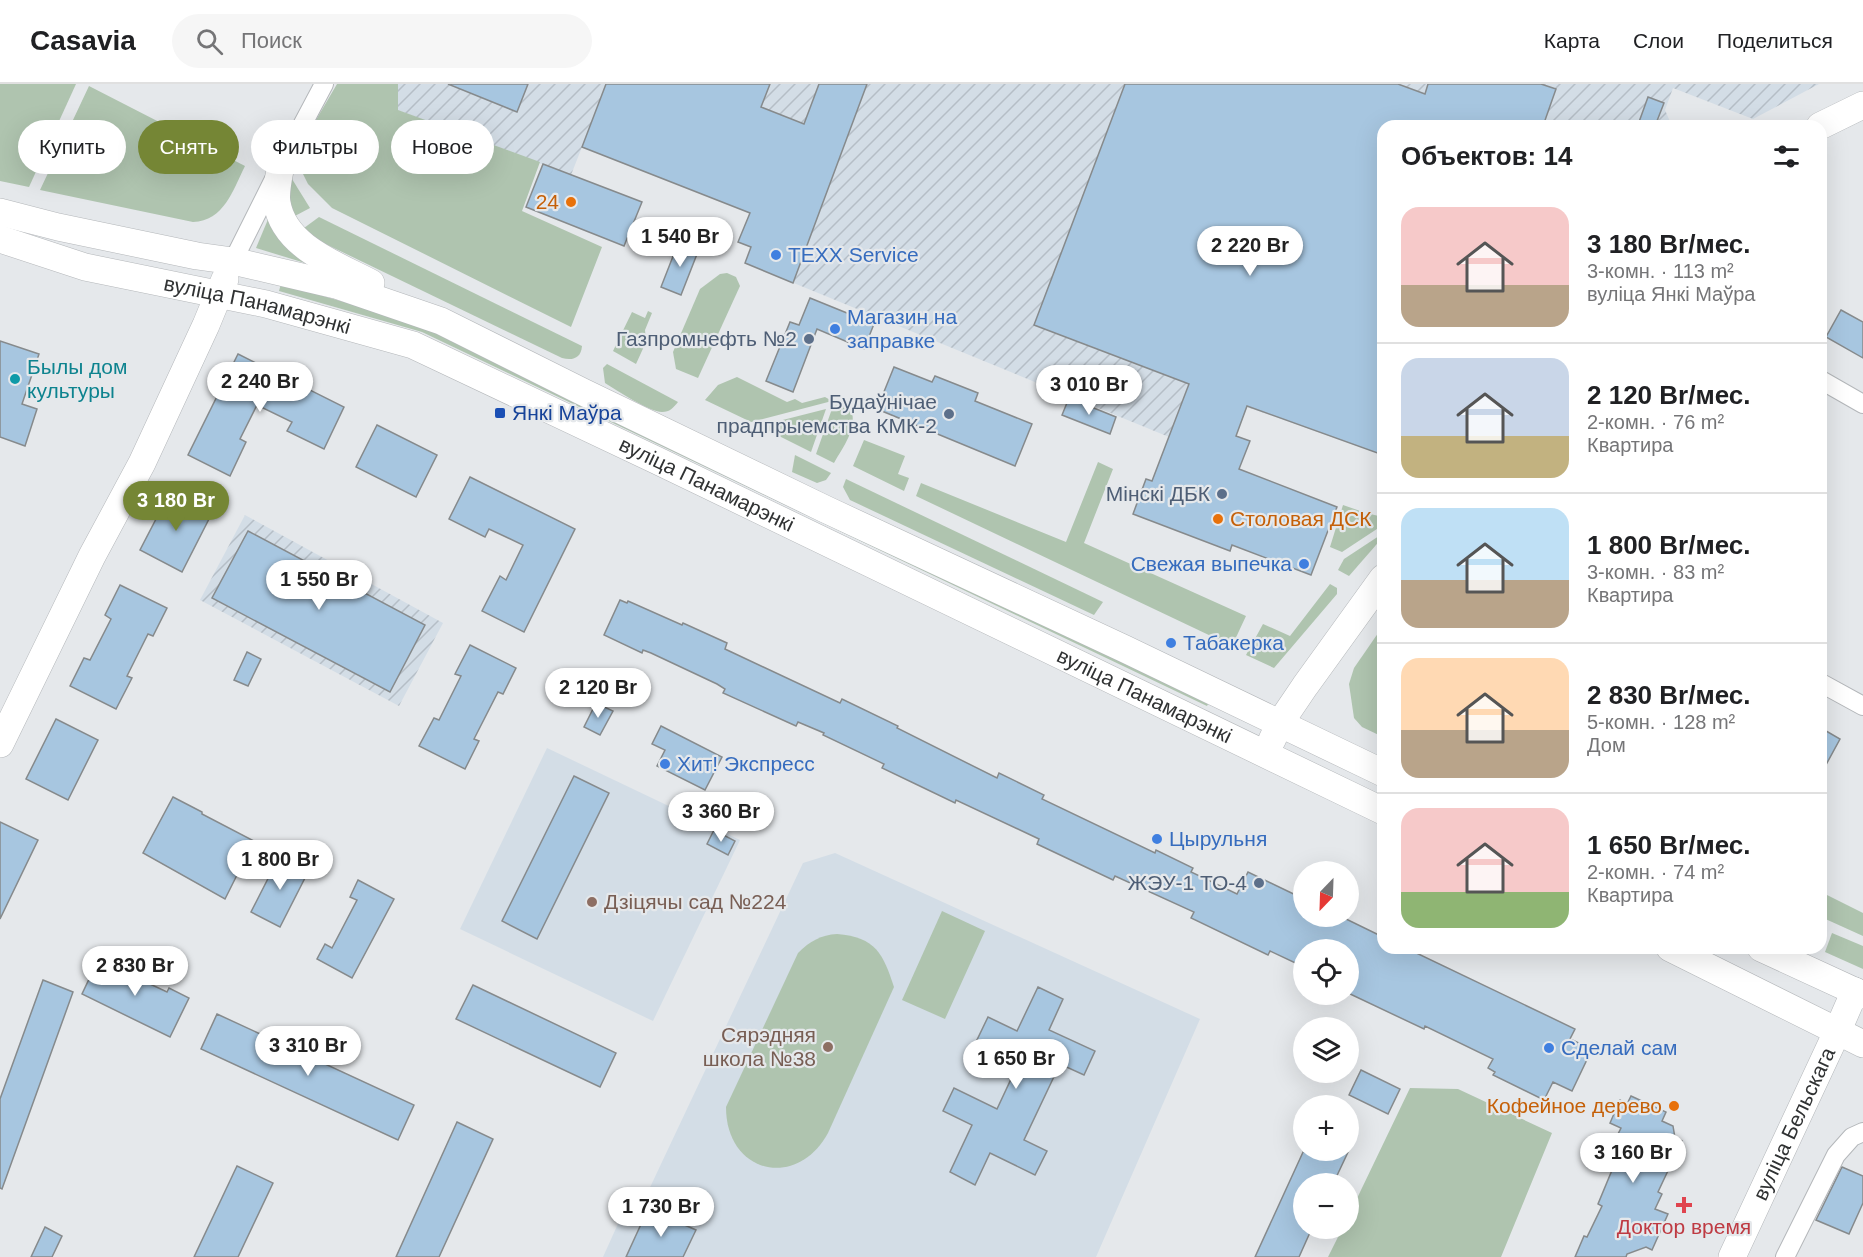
<!DOCTYPE html>
<html lang="ru">
<head>
<meta charset="utf-8">
<style>
  :root { --surface:#fff; --page:#f6f6f6; --text:#202124; --muted:#757577; --line:#e0e0e0; --accent:#758635 }
  body { margin:0; font-family:Arial,sans-serif; background:var(--page); color:var(--text); height:100vh; display:flex; flex-direction:column; font-size:22px; white-space:nowrap }
  * { box-sizing:border-box; margin:0 }
  p { font-size:20px; color:var(--muted) }
  .icon { flex:none; width:33px; height:33px; fill:none; stroke:currentColor; stroke-width:2; stroke-linecap:round; stroke-linejoin:round }
  .map { position:relative; flex:1; overflow:hidden }
  .side { position:absolute; left:1377px; top:36px; width:450px; height:834px; display:flex; flex-direction:column; background:var(--surface); border-radius:18px; box-shadow:0 6px 24px #0002 }
  .side>* { flex:none }
  .top-card { position:absolute; left:18px; top:36px; width:570px; height:54px; display:flex; gap:12px }
  .needle { width:39px; rotate:203deg }
  .tools { position:absolute; left:1293px; top:777px; display:grid; gap:12px }
  .tools a { display:grid; place-items:center; width:66px; height:66px; border-radius:50%; background:var(--surface); box-shadow:0 6px 24px #0002; font-size:30px }
  .price { position:absolute; translate:-50% -51px; padding:0 14px; border-radius:21px; background:#fff; color:#222; font-size:20px; line-height:39px; filter:drop-shadow(0 2px 3px #0008) }
  .price::after { content:''; position:absolute; left:50%; top:36px; width:18px; height:14px; margin-left:-9px; background:inherit; clip-path:polygon(0 0,100% 0,50% 100%) }
  .price.active { background:var(--accent); color:#fff }
  ul { padding:0; list-style:none }
  li { display:flex; align-items:center; gap:18px; height:150px; padding:0 24px }
  li+li { border-top:2px solid var(--line) }
  li span { display:grid; place-items:center; flex:none; width:168px; height:120px; border-radius:18px; color:#555 }
  li>.icon { margin-inline-start:auto }
  span .icon { width:72px; height:72px; fill:#fffc; stroke-width:1 }
  li b { font-size:26px }
  h2 { display:flex; justify-content:space-between; align-items:center; height:72px; padding:0 24px; font-size:26px }
  .pill { padding:0 21px; border-radius:27px; background:var(--surface); box-shadow:0 6px 24px #0002; font-size:21px; line-height:54px }
  .pill.active { background:var(--accent); color:#fff }
  header { display:flex; align-items:center; gap:36px; box-sizing:border-box; height:84px; padding:0 30px; background:var(--surface); border-bottom:2px solid var(--line) }
  header strong { font-size:28px }
  nav { display:flex; gap:33px; margin-inline-start:auto; font-size:21px }
  .search { width:420px; height:54px; background:var(--page); display:flex; align-items:center; gap:15px; box-sizing:border-box; padding:0 21px; border-radius:33px; color:var(--muted); font-size:22px }
  .map>svg:first-child { display:block }
</style>
</head>
<body>
<header>
<strong>Casavia</strong>
<div class="search"><svg class="icon" aria-label="search" viewBox="0 0 24 24"><circle cx="10" cy="10" r="6"/><path d="M15 15l6 6"/></svg>Поиск</div>
<nav><a>Карта</a><a>Слои</a><a>Поделиться</a></nav>
</header>
<div class="map">
<svg width="1863" height="1173" viewBox="0 0 1863 1173">
  <defs>
    <pattern id="industrial-furrows" width="10" height="10" patternUnits="userSpaceOnUse" patternTransform="scale(1.5)"><rect width="10" height="10" fill="#d3dde6"/><path d="M-1 1l2-2M0 10L10 0M9 11l2-2" fill="none" stroke="#b5bec6"/></pattern>
  </defs>
  <rect width="100%" height="100%" fill="#e5e8eb"/>
  <g fill="#d3dde6">
    <polygon points="547,664 740,756 653,937 460,845"/>
    <polygon points="835,769 1200,935 1096,1173 603,1173 631,1111 645,1114 803,779"/>
  </g>
  <g fill="url(#industrial-furrows)">
    <polygon points="398,0 1819,0 1753,35 1673,4 1665,26 1672,42 1383,42 1383,371 1247,323 1236,352 1250,357 1239,385 1337,423 1311,491 1232,461 1230,467 1133,430 1146,395 1152,397 1169,353 745,179 751,164 738,158 750,128 582,63 571,91 397,26"/>
    <polygon points="245,431 443,539 399,622 200,516"/>
  </g>
  <g fill="#afc4af">
    <polygon points="0,0 76,0 29,103 0,97"/>
    <polygon points="337,0 398,0 398,26 540,78 522,127 602,163 571,243 332,124 308,100 299,82 299,65"/>
    <path d="M 89,2 L 245,82 C 233,106 224,137 193,138 L 40,106 Z"/>
    <polygon points="285,93 292,95 310,124 293,133"/>
    <polygon points="269,133 341,190 256,164"/>
    <path d="M 319,133 L 582,262 C 581,274 573,277 562,274 L 309,152 L 304,144 Z"/>
    <polygon points="727,189 736,193 740,202 698,294 676,285 673,268 700,205 720,190"/>
    <polygon points="281,200 414,238 1210,616 1207,622 422,248 279,207"/>
    <polygon points="648,227 652,229 645,246 646,258 636,280 613,267 632,228 645,234"/>
    <path d="M 607,280 L 678,318 C 673,324 670,328 662,328 C 650,328 616,306 605,299 L 603,284 Z"/>
    <polygon points="737,293 787,318 795,315 802,319 825,313 832,317 751,338 705,316 718,301"/>
    <path d="M 841,319 L 851,325 C 858,344 843,363 834,379 L 816,370 L 833,322 Z"/>
    <polygon points="826,325 811,368 759,342"/>
    <polygon points="864,356 905,372 898,390 909,394 904,407 853,382"/>
    <polygon points="795,371 831,389 826,396 817,399 792,388"/>
    <polygon points="1098,378 1113,385 1084,459 1246,532 1232,562 916,412 921,399 1066,458"/>
    <polygon points="846,395 1103,518 1094,531 850,416 843,403"/>
    <polygon points="1343,421 1366,429 1383,433 1383,441 1342,468 1330,463"/>
    <polygon points="1382,450 1383,453 1349,492 1338,486 1344,475"/>
    <polygon points="1330,500 1337,504 1337,510 1274,584 1246,571 1263,540 1290,552"/>
    <polygon points="1383,542 1383,653 1362,643 1354,634 1349,600 1354,584"/>
    <polygon points="1821,808 1863,829 1863,852 1821,833"/>
    <polygon points="942,827 985,847 945,935 902,916"/>
    <polygon points="1832,849 1863,862 1863,885 1825,868"/>
    <path d="M 837,850 C 876,853 883,870 894,903 L 828,1049 C 797,1106 726,1090 726,1023 L 798,869 C 810,857 821,851 837,850 Z"/>
    <polygon points="1410,1004 1458,1005 1552,1049 1501,1173 1328,1173 1342,1145 1348,1144 1349,1131"/>
  </g>
  <g fill="#a7c6e0" stroke="#868a8c" stroke-width="1.5">
    <polygon points="448,0 528,0 517,28"/>
    <polygon points="606,0 770,0 761,23 804,40 819,0 867,0 793,199 745,179 751,163 738,158 750,129 582,63"/>
    <polygon points="1125,0 1398,0 1425,10 1428,0 1541,0 1556,5 1543,42 1383,42 1383,371 1247,322 1236,352 1250,357 1239,385 1337,423 1311,491 1232,461 1230,467 1133,430 1146,395 1152,397 1189,300 1034,241"/>
    <polygon points="1648,13 1664,19 1655,42 1639,38"/>
    <polygon points="543,80 642,118 624,162 526,123"/>
    <polygon points="679,157 699,165 681,211 661,203"/>
    <polygon points="810,214 874,240 864,265 817,245 793,308 766,297 790,238 799,241"/>
    <polygon points="1841,226 1863,238 1863,274 1826,253"/>
    <polygon points="0,257 39,270 22,320 37,325 25,362 0,353"/>
    <polygon points="238,270 344,323 324,365 287,347 292,338 257,321 240,355 246,358 230,392 188,371"/>
    <polygon points="894,283 932,298 935,292 978,309 975,317 1032,340 1015,382 877,325"/>
    <polygon points="1069,314 1116,333 1110,350 1062,331"/>
    <polygon points="377,341 437,371 416,413 356,383"/>
    <polygon points="470,393 575,445 524,548 482,527 500,492 506,496 523,461 489,445 485,453 449,435"/>
    <polygon points="170,408 212,429 182,488 140,466"/>
    <polygon points="248,447 425,541 390,608 212,514"/>
    <polygon points="120,501 167,524 153,552 148,550 127,592 132,594 116,625 70,602 84,574 90,576 111,535 105,531"/>
    <polygon points="620,516 627,519 628,517 682,541 683,539 727,559 725,565 840,619 842,615 898,642 897,644 997,694 999,689 1044,711 1042,715 1155,769 1156,766 1193,784 1191,788 1237,810 1248,788 1304,815 1304,832 1340,832 1383,853 1383,864 1406,864 1575,945 1570,955 1592,965 1572,1007 1553,998 1544,1016 1493,991 1495,988 1488,984 1493,975 1425,942 1424,945 1348,909 1348,866 1304,866 1304,883 1270,867 1268,871 1191,834 1194,828 1115,792 1113,796 1037,760 1039,755 956,716 955,719 926,705 882,684 884,680 823,651 824,649 798,638 796,642 723,609 725,605 717,600 651,569 643,566 642,569 604,551"/>
    <polygon points="470,561 516,584 503,610 498,608 474,655 479,657 465,685 419,662 434,634 439,636 461,592 455,590"/>
    <polygon points="247,568 261,575 248,602 234,596"/>
    <polygon points="596,619 613,627 600,651 584,643"/>
    <polygon points="56,635 98,656 68,716 26,695"/>
    <polygon points="661,642 722,673 705,706 657,682 665,666 652,660"/>
    <polygon points="1821,644 1840,655 1821,690"/>
    <polygon points="574,692 609,709 537,855 502,837"/>
    <polygon points="173,713 202,728 202,730 254,757 225,815 143,769"/>
    <polygon points="0,738 38,756 0,835"/>
    <polygon points="714,746 735,757 728,771 707,760"/>
    <polygon points="280,771 309,786 280,843 251,828"/>
    <polygon points="358,796 394,815 352,894 317,875 325,860 332,864 357,816 350,813"/>
    <polygon points="100,872 122,883 120,886 167,908 169,904 189,914 170,953 82,910"/>
    <polygon points="43,896 73,908 2,1105 0,1104 0,1015"/>
    <polygon points="473,901 616,969 600,1003 456,935"/>
    <polygon points="1038,903 1063,915 1049,946 1095,967 1084,991 1060,980 1024,1056 1047,1067 1035,1091 990,1069 975,1101 950,1088 972,1041 943,1027 954,1004 997,1025 1019,978 976,958 988,933 1017,947"/>
    <polygon points="217,930 414,1021 398,1056 201,965"/>
    <polygon points="1361,986 1400,1005 1388,1030 1349,1011"/>
    <polygon points="1631,1012 1666,1028 1662,1037 1673,1042 1675,1054 1682,1057 1658,1108 1662,1110 1655,1125 1668,1130 1652,1166 1646,1163 1627,1170 1626,1173 1575,1173 1584,1152 1587,1153 1602,1122 1598,1120 1622,1062 1614,1058 1621,1044 1610,1039 1620,1016 1627,1020"/>
    <polygon points="457,1038 493,1055 439,1173 396,1173"/>
    <polygon points="1304,1066 1349,1066 1333,1100 1304,1100 1304,1144 1312,1144 1299,1173 1255,1173"/>
    <polygon points="237,1082 273,1099 238,1173 194,1173"/>
    <polygon points="1842,1083 1863,1092 1863,1119 1849,1150 1816,1136"/>
    <polygon points="648,1125 696,1146 683,1173 626,1173"/>
    <polygon points="45,1143 62,1152 52,1173 31,1173"/>
  </g>
  <g fill="none" stroke-linecap="round" stroke-linejoin="round">
    <g stroke="#b4b7ba" stroke-width="20">
      <g id="street">
        <polyline points="233,177 281,81 324,0"/>
        <polyline points="1821,296 1863,320"/>
        <polyline points="1821,599 1863,622"/>
        <polyline points="1785,1173 1836,1071 1852,1053 1863,1048"/>
      </g>
    </g>
    <g stroke="#b4b7ba" stroke-width="28">
      <g id="secondary">
        <polyline points="1820,42 1863,21"/>
        <path d="M 281,81 C 279,92 275,108 277,119 C 284,163 337,181 371,199"/>
        <polyline points="0,128 58,143 197,172 233,177 336,201 441,237 583,308 825,425 1125,565 1383,689"/>
        <path id="s1" d="M 0,155 L 85,183 L 266,220 L 413,261 L 658,377 L 1383,727"/>
        <polyline points="1272,656 1280,639 1305,602 1383,494"/>
        <polyline points="0,660 92,472 142,379 206,241 225,195"/>
        <polyline points="1670,864 1863,960"/>
        <polyline points="1761,864 1863,911"/>
        <path id="s2" d="M 1732,1173 L 1837,948 L 1855,907"/>
      </g>
    </g>
    <use href="#street" stroke="#fff" stroke-width="18"/>
    <use href="#secondary" stroke="#fff" stroke-width="27"/>
  </g>
  <g fill="#e8710a" stroke="#e5e8eb" stroke-width="2">
    <circle cx="571" cy="118" r="6"/>
    <circle cx="1218" cy="435" r="6"/>
    <circle cx="1674" cy="1022" r="6"/>
  </g>
  <g fill="#3f7fe0" stroke="#e5e8eb" stroke-width="2">
    <circle cx="776" cy="171" r="6"/>
    <circle cx="835" cy="245" r="6"/>
    <circle cx="1304" cy="480" r="6"/>
    <circle cx="1171" cy="559" r="6"/>
    <circle cx="665" cy="680" r="6"/>
    <circle cx="1157" cy="755" r="6"/>
    <circle cx="1549" cy="964" r="6"/>
  </g>
  <g fill="#5c6f8a" stroke="#e5e8eb" stroke-width="2">
    <circle cx="809" cy="255" r="6"/>
    <circle cx="949" cy="330" r="6"/>
    <circle cx="1222" cy="410" r="6"/>
    <circle cx="1259" cy="799" r="6"/>
  </g>
  <circle fill="#0f9aa8" stroke="#e5e8eb" stroke-width="2" cx="15" cy="295" r="6"/>
  <rect fill="#1a4fb4" stroke="#e5e8eb" stroke-width="2" x="494" y="323" width="12" height="12" rx="3"/>
  <g fill="#8d6e63" stroke="#e5e8eb" stroke-width="2">
    <circle cx="592" cy="818" r="6"/>
    <circle cx="828" cy="963" r="6"/>
  </g>
  <path fill="#e0444e" stroke="#e5e8eb" stroke-width="2" d="M1681 1112h6v6h6v6h-6v6h-6v-6h-6v-6h6z"/>
  <g text-anchor="middle" stroke-width="4.5" stroke-linejoin="round" paint-order="stroke">
    <g font-size="21" fill="#c56008" stroke="#e5e8eb" text-anchor="end">
      <text x="559" y="125">24</text>
      <text x="1230" y="442" text-anchor="start">Столовая ДСК</text>
      <text x="1662" y="1029">Кофейное дерево</text>
    </g>
    <g font-size="21" fill="#366cbe" stroke="#e5e8eb" text-anchor="start">
      <text x="788" y="178">TEXX Service</text>
      <text x="847" y="240">Магазин на<tspan x="847" dy="24">заправке</tspan></text>
      <text x="1292" y="487" text-anchor="end">Свежая выпечка</text>
      <text x="1183" y="566">Табакерка</text>
      <text x="677" y="687">Хит! Экспресс</text>
      <text x="1169" y="762">Цырульня</text>
      <text x="1561" y="971">Сделай сам</text>
    </g>
    <g font-size="21" fill="#303233" stroke="#e5e8eb">
      <text dy="7" stroke="none"><textPath href="#s1" startOffset="266">вуліца Панамарэнкі</textPath></text>
      <text dy="7" stroke="none"><textPath href="#s1" startOffset="752">вуліца Панамарэнкі</textPath></text>
      <text dy="7" stroke="none"><textPath href="#s1" startOffset="1238">вуліца Панамарэнкі</textPath></text>
      <text dy="7" stroke="none"><textPath href="#s2" startOffset="147">вуліца Бельскага</textPath></text>
    </g>
    <g font-size="21" fill="#4e5e75" stroke="#e5e8eb" text-anchor="end">
      <text x="797" y="262">Газпромнефть №2</text>
      <text x="937" y="325">Будаўнічае<tspan x="937" dy="24">прадпрыемства КМК-2</tspan></text>
      <text x="1210" y="417">Мінскі ДБК</text>
      <text x="1247" y="806">ЖЭУ-1 ТО-4</text>
    </g>
    <g font-size="21" fill="#0d838f" stroke="#e5e8eb" text-anchor="start">
      <text x="27" y="290">Былы дом<tspan x="27" dy="24">культуры</tspan></text>
    </g>
    <g font-size="21" fill="#164399" stroke="#e5e8eb" text-anchor="start">
      <text x="512" y="336">Янкі Маўра</text>
    </g>
    <g font-size="21" fill="#785e54" stroke="#e5e8eb" text-anchor="start">
      <text x="604" y="825">Дзіцячы сад №224</text>
      <text x="816" y="958" text-anchor="end">Сярэдняя<tspan x="816" dy="24">школа №38</tspan></text>
    </g>
    <g font-size="21" fill="#be3a42" stroke="#e5e8eb">
      <text x="1684" y="1150">Доктор время</text>
    </g>
  </g>
</svg>
<div class="tools">
<a><svg class="needle" viewBox="-14 -14 28 28"><path d="M0-13l5 13h-10z" fill="#e53935"/><path d="M0 13l5-13h-10z" fill="#757577"/></svg></a>
<a><svg class="icon" aria-label="locate" viewBox="0 0 24 24"><circle cx="12" cy="12" r="6"/><path d="M12 2v4M12 18v4M2 12h4M18 12h4"/></svg></a>
<a><svg class="icon" aria-label="layers" viewBox="0 0 24 24"><path d="M12 4l9 5-9 5-9-5zM3 14l9 5 9-5"/></svg></a>
<a>+</a>
<a>−</a>
</div>
<b class="price" style="left:680px;top:184px">1 540 Br</b>
<b class="price" style="left:1250px;top:193px">2 220 Br</b>
<b class="price" style="left:260px;top:329px">2 240 Br</b>
<b class="price" style="left:1089px;top:332px">3 010 Br</b>
<b class="price active" style="left:176px;top:448px">3 180 Br</b>
<b class="price" style="left:319px;top:527px">1 550 Br</b>
<b class="price" style="left:598px;top:635px">2 120 Br</b>
<b class="price" style="left:721px;top:759px">3 360 Br</b>
<b class="price" style="left:280px;top:807px">1 800 Br</b>
<b class="price" style="left:135px;top:913px">2 830 Br</b>
<b class="price" style="left:308px;top:993px">3 310 Br</b>
<b class="price" style="left:1016px;top:1006px">1 650 Br</b>
<b class="price" style="left:1633px;top:1100px">3 160 Br</b>
<b class="price" style="left:661px;top:1154px">1 730 Br</b>
<div class="top-card">
<a class="pill">Купить</a>
<a class="pill active">Снять</a>
<a class="pill">Фильтры</a>
<a class="pill">Новое</a>
</div>
<section class="side">
<h2>Объектов: 14<svg class="icon" aria-label="filters" viewBox="0 0 24 24"><path d="M4 7h16M4 17h16"/><circle cx="9" cy="7" r="2"/><circle cx="15" cy="17" r="2"/></svg></h2>
<ul>
<li><span style="background:linear-gradient(#f6c9c9 65%,#b9a48a 0)"><svg class="icon" aria-label="home" viewBox="0 0 24 24"><path d="M3 11l9-7 9 7M6 9v11h12V9"/></svg></span><div><b>3 180 Br/мес.</b><p>3-комн. · 113 m²</p><p>вуліца Янкі Маўра</p></div></li>
<li><span style="background:linear-gradient(#c9d6e8 65%,#c2b280 0)"><svg class="icon" aria-label="home" viewBox="0 0 24 24"><path d="M3 11l9-7 9 7M6 9v11h12V9"/></svg></span><div><b>2 120 Br/мес.</b><p>2-комн. · 76 m²</p><p>Квартира</p></div></li>
<li><span style="background:linear-gradient(#bfe0f5 60%,#b9a48a 0)"><svg class="icon" aria-label="home" viewBox="0 0 24 24"><path d="M3 11l9-7 9 7M6 9v11h12V9"/></svg></span><div><b>1 800 Br/мес.</b><p>3-комн. · 83 m²</p><p>Квартира</p></div></li>
<li><span style="background:linear-gradient(#ffd9b3 60%,#b9a48a 0)"><svg class="icon" aria-label="home" viewBox="0 0 24 24"><path d="M3 11l9-7 9 7M6 9v11h12V9"/></svg></span><div><b>2 830 Br/мес.</b><p>5-комн. · 128 m²</p><p>Дом</p></div></li>
<li><span style="background:linear-gradient(#f6c9c9 70%,#8fb573 0)"><svg class="icon" aria-label="home" viewBox="0 0 24 24"><path d="M3 11l9-7 9 7M6 9v11h12V9"/></svg></span><div><b>1 650 Br/мес.</b><p>2-комн. · 74 m²</p><p>Квартира</p></div></li>
</ul>
</section>
</div>
</body>
</html>
